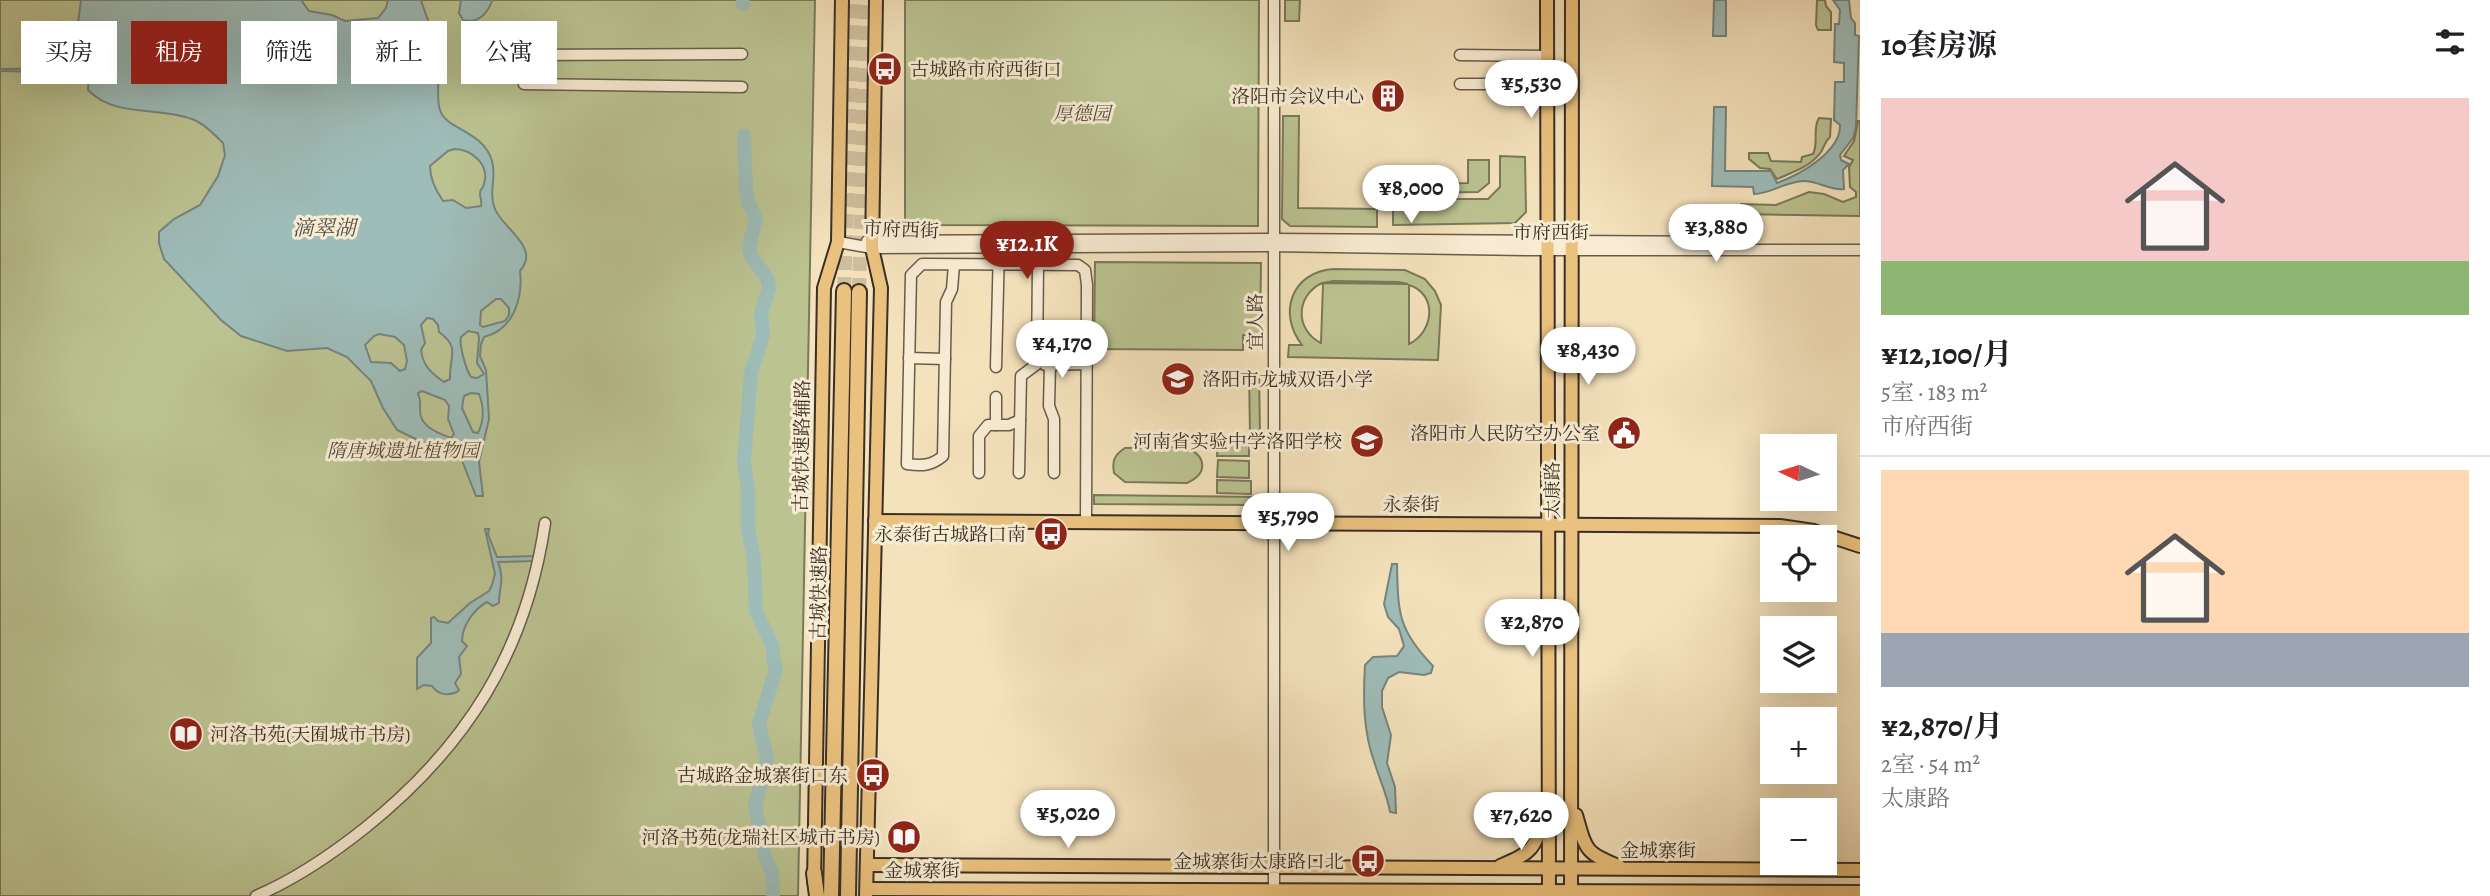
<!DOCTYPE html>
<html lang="zh">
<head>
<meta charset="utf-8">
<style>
  :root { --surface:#fff; --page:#f6f6f6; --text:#202124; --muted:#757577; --line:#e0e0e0; --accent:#8f2418 }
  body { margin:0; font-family:Alegreya,"Noto Serif SC",serif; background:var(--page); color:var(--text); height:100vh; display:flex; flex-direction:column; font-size:26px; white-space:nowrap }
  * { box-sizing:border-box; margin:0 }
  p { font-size:23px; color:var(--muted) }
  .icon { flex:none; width:38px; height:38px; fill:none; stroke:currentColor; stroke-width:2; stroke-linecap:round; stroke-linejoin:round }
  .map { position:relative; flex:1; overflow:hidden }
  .details { display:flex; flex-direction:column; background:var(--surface); width:630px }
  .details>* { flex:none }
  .top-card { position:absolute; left:21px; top:21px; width:665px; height:63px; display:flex; gap:14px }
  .needle { width:46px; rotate:274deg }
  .buttons { position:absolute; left:1760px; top:434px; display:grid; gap:14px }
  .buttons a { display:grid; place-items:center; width:77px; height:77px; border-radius:0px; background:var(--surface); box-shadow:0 7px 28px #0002; font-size:35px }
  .price { position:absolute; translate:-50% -60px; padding:0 16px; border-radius:24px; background:#fff; color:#222; font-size:23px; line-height:46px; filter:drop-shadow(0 2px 4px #0008) }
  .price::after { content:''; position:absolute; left:50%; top:42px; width:21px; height:16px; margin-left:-10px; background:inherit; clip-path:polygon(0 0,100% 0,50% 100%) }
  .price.selected { background:var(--accent); color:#fff }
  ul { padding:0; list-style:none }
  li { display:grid; align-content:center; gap:14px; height:371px; padding:0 21px }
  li+li { border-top:2px solid var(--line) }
  li span { display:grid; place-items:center; height:217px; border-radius:0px; color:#555 }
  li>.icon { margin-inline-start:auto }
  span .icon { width:126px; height:126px; fill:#fffc; stroke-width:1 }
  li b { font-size:30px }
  h2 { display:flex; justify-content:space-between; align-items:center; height:84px; padding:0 21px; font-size:30px }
  .tag { padding:0 24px; border-radius:0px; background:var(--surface); box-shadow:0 7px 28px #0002; font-size:24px; line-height:63px }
  .tag.selected { background:var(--accent); color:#fff }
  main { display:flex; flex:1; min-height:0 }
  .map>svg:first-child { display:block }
</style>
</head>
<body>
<main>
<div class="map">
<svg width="1860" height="896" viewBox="0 0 1860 896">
  <rect width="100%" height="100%" fill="#f4e2bc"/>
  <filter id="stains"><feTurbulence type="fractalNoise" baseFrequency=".00286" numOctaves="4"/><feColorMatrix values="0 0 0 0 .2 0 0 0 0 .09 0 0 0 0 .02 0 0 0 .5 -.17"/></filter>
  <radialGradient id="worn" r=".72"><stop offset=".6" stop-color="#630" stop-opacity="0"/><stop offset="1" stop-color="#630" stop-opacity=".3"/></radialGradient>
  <g fill="#bbc391" stroke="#7a795c" stroke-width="2" fill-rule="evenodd">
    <polygon points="0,0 815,0 798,896 0,896"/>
    <polygon points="905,0 1259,0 1258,226 905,225"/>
    <polygon points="1285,0 1300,0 1299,21 1285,21"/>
    <polygon points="1817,0 1825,0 1826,6 1831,12 1831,30 1818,30 1816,25"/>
    <polygon points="1283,116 1299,116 1298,208 1377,209 1377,227 1290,226 1282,219"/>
    <path d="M 1819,118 L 1831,119 L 1830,137 C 1824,142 1825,146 1821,152 C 1810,167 1793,172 1777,179 L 1770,169 L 1760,168 L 1749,159 L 1749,153 L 1768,153 L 1771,161 L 1801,162 L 1802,157 L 1813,154 C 1819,143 1812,129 1819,118 Z"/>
    <polygon points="1858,121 1860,121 1860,216 1740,214 1741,204 1776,205 1809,192 1824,194 1843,202 1856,197 1856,192 1850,187 1849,167 1853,160 1844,156 1854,141"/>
    <polygon points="1500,156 1525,157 1526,212 1515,223 1393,225 1393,199 1488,199 1500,187"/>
    <polygon points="1468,160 1489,160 1489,183 1478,192 1411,193 1411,184 1468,183"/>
    <polygon points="1095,262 1261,263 1260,335 1243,335 1243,350 1094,349"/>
    <path d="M 1333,269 L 1405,270 L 1425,279 L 1435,291 L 1441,305 L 1438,360 L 1288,357 L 1289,345 L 1302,345 C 1277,313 1292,272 1333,269 ZM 1333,281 L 1398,282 L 1408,284 L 1323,283 ZM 1322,283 L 1323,284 L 1321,343 C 1295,330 1295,296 1322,283 ZM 1409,285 C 1438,294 1434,332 1409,344 Z"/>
    <polygon points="1259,372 1260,434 1250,434 1249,372"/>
    <polygon points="1218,439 1249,439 1249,456 1217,456"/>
    <path d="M 1186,447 C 1206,456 1209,473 1187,483 L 1125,482 L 1114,473 C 1112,461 1114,455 1125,448 Z"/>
    <polygon points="1218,460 1249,461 1249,478 1217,477"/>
    <polygon points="1217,480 1251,481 1251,494 1217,493"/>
    <polygon points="1094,495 1261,497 1251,505 1094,504"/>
  </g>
  <g fill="#9ebcb8" stroke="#76847e" stroke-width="2" fill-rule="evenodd">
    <path d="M 81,0 L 301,0 L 309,11 L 332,15 L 345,21 L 378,18 L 386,8 L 388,0 L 421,0 C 426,17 434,34 438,51 C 441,68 435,97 440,110 C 446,130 483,130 492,161 C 497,177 488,193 495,209 C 503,229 541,247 520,271 C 523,297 514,330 484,337 L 481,344 L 480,356 L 486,370 L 489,419 L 479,462 L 483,496 L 476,496 L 459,453 L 422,442 L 397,430 L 383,408 L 371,381 L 347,357 L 327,348 L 287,351 L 241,336 L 221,320 L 164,259 L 159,243 L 159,232 L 174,219 L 200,205 L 218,176 L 225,155 L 223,143 C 214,134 203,123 192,119 C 158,106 115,118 88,90 L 89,73 L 76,38 ZM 454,149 C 471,149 490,164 484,184 C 482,192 480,186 480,195 C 481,199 482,203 481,206 L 466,208 L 453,200 L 443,201 C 436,191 430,179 430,166 L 448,151 ZM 496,299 L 501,299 L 509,308 L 509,315 L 505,321 L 483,327 L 480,325 L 481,311 ZM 427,318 L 433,319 L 438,325 L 439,332 C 461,348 449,356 450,379 L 444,382 C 431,373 423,366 421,350 L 425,343 L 421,325 ZM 468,331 L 478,333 L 479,338 L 477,363 L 484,374 L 477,378 L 471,377 C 466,370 459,345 461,337 ZM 379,334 L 395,337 L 404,345 L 407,361 L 405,369 L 400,371 L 391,363 L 371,362 L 365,345 L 374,336 ZM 422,391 L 445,400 L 449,406 L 448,419 L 454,434 L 451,438 C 438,433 419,427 420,409 C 420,402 421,401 418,393 ZM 471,393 L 479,394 C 484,407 484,421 478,433 L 473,432 L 462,408 L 464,396 Z"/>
    <path d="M 461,0 L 492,0 L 492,1 C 487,14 479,24 463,20 L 459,13 Z"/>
    <polygon points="1714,0 1726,0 1726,36 1713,36"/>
    <path d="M 1833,0 L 1849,0 L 1851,18 L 1855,23 L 1855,35 L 1859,36 L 1856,127 L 1853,138 L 1840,155 L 1841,160 L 1849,164 L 1843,170 L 1844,189 C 1831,191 1818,181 1804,181 C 1786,181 1771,194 1754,194 L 1753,187 L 1712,186 L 1714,107 L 1726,107 L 1725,171 L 1771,171 L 1777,183 C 1799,175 1841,152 1840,125 L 1834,120 L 1835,82 L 1844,82 L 1844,63 L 1834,62 L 1835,24 L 1839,24 L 1840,10 Z"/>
    <polygon points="74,68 80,68 80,73 0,71 0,69"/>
    <path d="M 485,529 L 489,529 L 488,534 L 497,557 L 537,556 L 536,561 L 498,562 C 505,579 499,588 499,603 L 493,606 L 487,602 C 474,609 462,626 462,641 L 467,646 L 459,657 L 461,674 L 455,683 L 459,690 L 457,692 C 448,696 438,695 432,686 L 424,685 L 417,689 L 417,658 L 431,643 L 431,618 L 434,617 L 438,621 L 448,623 L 470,603 L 489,591 L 492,585 L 495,574 Z"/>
    <path d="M 1392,564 L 1397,564 C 1398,613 1398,630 1433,666 L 1431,673 L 1424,675 L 1399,672 L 1388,678 L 1382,691 L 1382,707 L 1391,735 L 1387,763 L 1395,787 L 1396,813 L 1390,812 C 1387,794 1380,781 1375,764 C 1363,732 1363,699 1365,665 L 1373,657 L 1397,656 L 1404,646 L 1399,629 L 1388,617 L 1384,604 Z"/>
  </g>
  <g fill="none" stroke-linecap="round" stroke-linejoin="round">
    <g stroke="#9ebcb8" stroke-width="14">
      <polyline points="743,0 743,4"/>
      <polyline points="744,136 746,187 748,202 756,219 749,246 751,256 767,278 769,288 761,314 763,335 751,373 744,461 748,491 748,529 754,559 756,611 773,647 773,659 776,669 759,724 767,759 755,805 765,857 772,873 773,896"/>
    </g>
    <g stroke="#cfbe9e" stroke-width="14" stroke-dasharray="14 7" stroke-linecap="butt">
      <polyline points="844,291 854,0"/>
      <polyline points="859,292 866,0"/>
    </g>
    <g stroke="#685c4c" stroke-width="13">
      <g id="minor">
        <polyline points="525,55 742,54"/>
        <polyline points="1460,55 1548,56"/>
        <polyline points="524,84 742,87"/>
        <polyline points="1460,84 1548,84"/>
        <polyline points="867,241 1267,239 1737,242"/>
        <polyline points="838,242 872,248 1267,246 1527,250 1860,250"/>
        <path d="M 954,265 L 952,289 L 946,302 L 943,456 C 931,466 922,466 907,464 L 911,275 L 922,264 L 1078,265 L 1085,270 L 1087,285 L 1086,521"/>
        <polyline points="909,358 945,359"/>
        <polyline points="1045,365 1087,364"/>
        <polyline points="1050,365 1049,406 1054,419 1054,473"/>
        <polyline points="996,367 999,247"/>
        <polyline points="996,425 1009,425 1020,420"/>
        <polyline points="979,473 979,436 988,425 996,425 996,397"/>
        <polyline points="1019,473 1021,376 1037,364 1038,265"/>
        <polyline points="1274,895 1274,0"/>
        <path d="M 256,896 C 296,879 331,855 365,828 C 466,747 526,653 545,523"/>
      </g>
    </g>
    <g stroke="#392f26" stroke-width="16">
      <g id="major">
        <polyline points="1547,0 1549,896"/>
        <polyline points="875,521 1780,526 1814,531 1860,546"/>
        <path d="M 1576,815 C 1586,850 1585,853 1619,866"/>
        <polyline points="867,865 1860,870"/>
        <path d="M 1500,866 C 1533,852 1534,850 1544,815"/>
        <polyline points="814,882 824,288 838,242 842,0"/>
        <polyline points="867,889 1860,892"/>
        <polyline points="866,896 881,288 872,248 876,0"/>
        <polyline points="1571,896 1572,0"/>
      </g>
    </g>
    <g stroke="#392f26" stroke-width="18">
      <g id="highway">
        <polyline points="814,873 817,896"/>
        <polyline points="831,896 844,291"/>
        <polyline points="848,896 859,292"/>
      </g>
    </g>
    <use href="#minor" stroke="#f8ecd3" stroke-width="10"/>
    <use href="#major" stroke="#eac17e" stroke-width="12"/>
    <use href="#highway" stroke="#eac17e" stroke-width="14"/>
  </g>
  <defs>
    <g id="bus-disc" transform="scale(1.75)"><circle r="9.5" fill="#8f2418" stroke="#f8ecd3"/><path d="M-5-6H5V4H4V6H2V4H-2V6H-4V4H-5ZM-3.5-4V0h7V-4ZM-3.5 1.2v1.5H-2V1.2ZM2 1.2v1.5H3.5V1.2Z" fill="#fff"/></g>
    <g id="building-disc" transform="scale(1.75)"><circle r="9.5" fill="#8f2418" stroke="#f8ecd3"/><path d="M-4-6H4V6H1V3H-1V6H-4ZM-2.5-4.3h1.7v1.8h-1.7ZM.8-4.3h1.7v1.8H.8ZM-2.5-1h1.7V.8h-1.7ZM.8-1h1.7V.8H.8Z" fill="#fff"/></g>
    <g id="school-disc" transform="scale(1.75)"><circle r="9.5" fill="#8f2418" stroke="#f8ecd3"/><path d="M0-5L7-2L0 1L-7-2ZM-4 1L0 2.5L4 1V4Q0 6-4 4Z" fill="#fff"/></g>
    <g id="civic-disc" transform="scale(1.75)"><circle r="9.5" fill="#8f2418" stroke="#f8ecd3"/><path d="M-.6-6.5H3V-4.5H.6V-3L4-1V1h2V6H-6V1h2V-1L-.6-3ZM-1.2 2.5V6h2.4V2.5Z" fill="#fff"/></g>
    <g id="library-disc" transform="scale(1.75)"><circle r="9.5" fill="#8f2418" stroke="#f8ecd3"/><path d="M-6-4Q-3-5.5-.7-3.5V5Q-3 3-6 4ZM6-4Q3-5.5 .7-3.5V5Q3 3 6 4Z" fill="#fff"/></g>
  </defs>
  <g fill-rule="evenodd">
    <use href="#bus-disc" x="885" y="69"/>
    <use href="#building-disc" x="1388" y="96"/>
    <use href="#school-disc" x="1178" y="379"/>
    <use href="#civic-disc" x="1624" y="433"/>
    <use href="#school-disc" x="1367" y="441"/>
    <use href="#bus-disc" x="1051" y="534"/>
    <use href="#library-disc" x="186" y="734"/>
    <use href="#bus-disc" x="873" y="775"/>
    <use href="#library-disc" x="904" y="837"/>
    <use href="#bus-disc" x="1368" y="861"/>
  </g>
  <g text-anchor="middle" stroke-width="6" stroke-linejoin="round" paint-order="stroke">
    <g font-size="19" fill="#392f26" stroke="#f8ecd3" text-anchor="end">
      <text x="910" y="76" text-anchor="start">古城路市府西街口</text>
      <text x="1364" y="103">洛阳市会议中心</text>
      <text x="1202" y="386" text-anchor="start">洛阳市龙城双语小学</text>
      <text x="1600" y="440">洛阳市人民防空办公室</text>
      <text x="1342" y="448">河南省实验中学洛阳学校</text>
      <text x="1026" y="541">永泰街古城路口南</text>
      <text x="210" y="741" text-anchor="start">河洛书苑(天囿城市书房)</text>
      <text x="848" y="782">古城路金城寨街口东</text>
      <text x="880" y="844">河洛书苑(龙瑞社区城市书房)</text>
      <text x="1344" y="868">金城寨街太康路口北</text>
    </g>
    <g font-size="19" font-style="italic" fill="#534d3b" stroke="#f8ecd3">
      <text x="1082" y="120">厚德园</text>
      <text x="403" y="457">隋唐城遗址植物园</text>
    </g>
    <g font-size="19" fill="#392f26" stroke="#f8ecd3">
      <text transform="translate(901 229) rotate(2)" y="7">市府西街</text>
      <text x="1551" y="239">市府西街</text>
      <text transform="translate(1255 322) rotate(-90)" y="7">宜人路</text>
      <text transform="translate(801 446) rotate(-89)" y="7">古城快速路辅路</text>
      <text transform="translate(1552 490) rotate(-90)" y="7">太康路</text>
      <text x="1411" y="511">永泰街</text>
      <text transform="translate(818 593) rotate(-89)" y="7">古城快速路</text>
      <text x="1658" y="857">金城寨街</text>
      <text x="922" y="877">金城寨街</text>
    </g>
    <g font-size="21" font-style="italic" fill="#52524a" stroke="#f8ecd3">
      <text x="324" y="235">滴翠湖</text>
    </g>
  </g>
  <rect width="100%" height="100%" filter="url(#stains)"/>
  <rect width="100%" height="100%" fill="url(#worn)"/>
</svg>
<div class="buttons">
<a><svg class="needle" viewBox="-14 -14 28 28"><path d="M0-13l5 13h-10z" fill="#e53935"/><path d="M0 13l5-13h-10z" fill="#757577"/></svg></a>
<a><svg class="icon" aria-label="locate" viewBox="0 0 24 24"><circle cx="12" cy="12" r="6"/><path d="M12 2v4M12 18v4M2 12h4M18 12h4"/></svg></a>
<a><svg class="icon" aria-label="layers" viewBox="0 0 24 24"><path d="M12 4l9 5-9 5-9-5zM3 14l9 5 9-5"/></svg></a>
<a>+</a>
<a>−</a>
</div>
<b class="price" style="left:1531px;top:120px">¥5,530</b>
<b class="price" style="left:1411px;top:225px">¥8,000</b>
<b class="price" style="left:1716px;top:264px">¥3,880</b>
<b class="price selected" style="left:1027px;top:281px">¥12.1K</b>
<b class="price" style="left:1062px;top:380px">¥4,170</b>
<b class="price" style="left:1588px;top:387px">¥8,430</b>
<b class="price" style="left:1288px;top:553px">¥5,790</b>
<b class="price" style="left:1532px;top:659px">¥2,870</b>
<b class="price" style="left:1068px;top:850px">¥5,020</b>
<b class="price" style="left:1521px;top:852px">¥7,620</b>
<div class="top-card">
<a class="tag">买房</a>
<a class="tag selected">租房</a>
<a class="tag">筛选</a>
<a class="tag">新上</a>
<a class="tag">公寓</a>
</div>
</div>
<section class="details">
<h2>10套房源<svg class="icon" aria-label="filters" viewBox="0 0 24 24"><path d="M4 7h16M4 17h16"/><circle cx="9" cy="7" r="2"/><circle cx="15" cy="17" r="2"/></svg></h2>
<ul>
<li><span style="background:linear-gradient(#f6c9c9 75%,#8fb573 0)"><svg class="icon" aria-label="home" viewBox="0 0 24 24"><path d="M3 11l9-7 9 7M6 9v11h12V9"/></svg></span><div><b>¥12,100/月</b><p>5室 · 183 m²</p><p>市府西街</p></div></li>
<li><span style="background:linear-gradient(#ffd9b3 75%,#9aa5b1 0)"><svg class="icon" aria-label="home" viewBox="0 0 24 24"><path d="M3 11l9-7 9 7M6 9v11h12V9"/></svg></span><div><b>¥2,870/月</b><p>2室 · 54 m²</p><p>太康路</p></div></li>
</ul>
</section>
</main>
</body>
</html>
